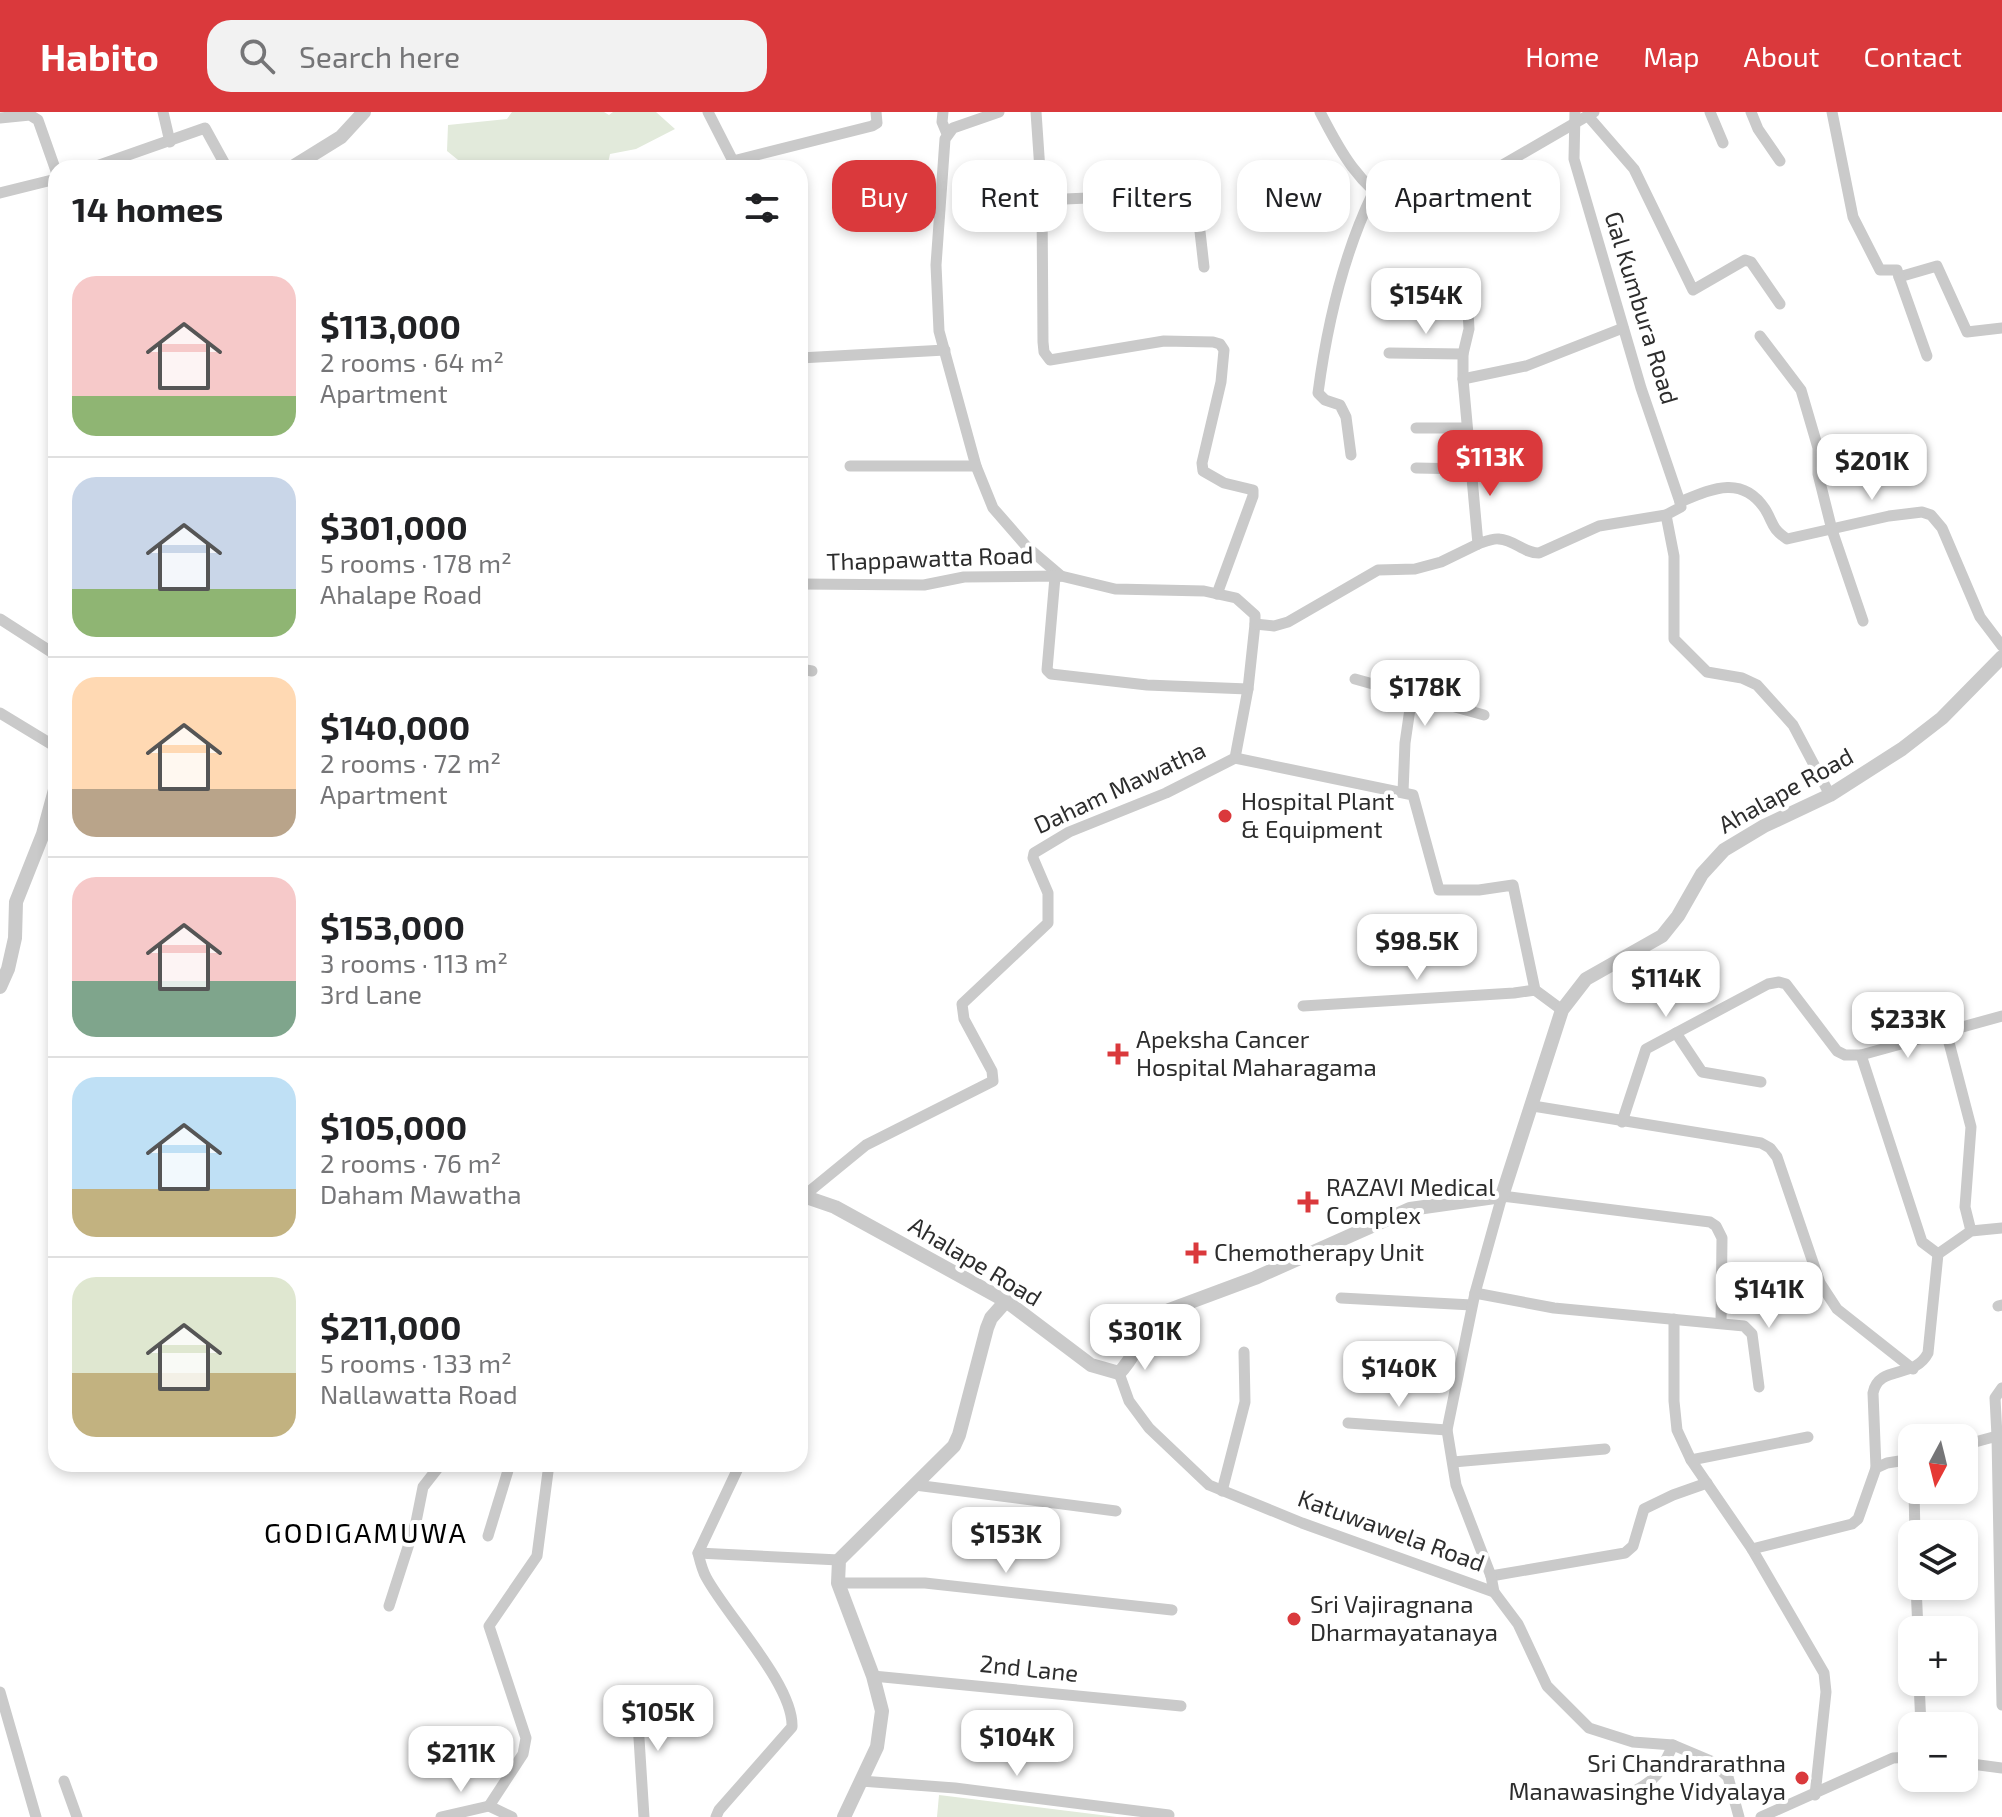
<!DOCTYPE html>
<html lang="en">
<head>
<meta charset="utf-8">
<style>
  :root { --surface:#fff; --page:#f2f2f2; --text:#202124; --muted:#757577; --line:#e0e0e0; --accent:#da393c }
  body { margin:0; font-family:"Exo 2",sans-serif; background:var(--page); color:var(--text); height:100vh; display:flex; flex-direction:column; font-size:30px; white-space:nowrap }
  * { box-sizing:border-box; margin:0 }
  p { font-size:26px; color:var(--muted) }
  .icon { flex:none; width:44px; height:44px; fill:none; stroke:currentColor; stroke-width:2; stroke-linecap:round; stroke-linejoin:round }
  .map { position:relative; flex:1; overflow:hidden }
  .side { position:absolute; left:48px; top:48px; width:760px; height:1312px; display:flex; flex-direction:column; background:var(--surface); border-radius:24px; box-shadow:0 4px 12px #0003 }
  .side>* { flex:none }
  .top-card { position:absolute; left:832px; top:48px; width:760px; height:72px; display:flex; gap:16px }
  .needle { width:52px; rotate:187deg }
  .tools { position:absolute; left:1898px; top:1312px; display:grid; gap:16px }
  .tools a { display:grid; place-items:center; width:80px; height:80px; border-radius:16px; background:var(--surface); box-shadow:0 4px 12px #0003; font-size:40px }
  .price { position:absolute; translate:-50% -68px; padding:0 18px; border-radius:16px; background:#fff; color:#222; font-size:26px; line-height:52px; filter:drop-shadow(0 2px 4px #0008) }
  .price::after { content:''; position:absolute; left:50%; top:48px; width:24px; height:18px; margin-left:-12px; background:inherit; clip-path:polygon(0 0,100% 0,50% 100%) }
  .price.current { background:var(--accent); color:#fff }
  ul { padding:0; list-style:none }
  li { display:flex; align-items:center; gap:24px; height:200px; padding:0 24px }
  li+li { border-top:2px solid var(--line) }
  li span { display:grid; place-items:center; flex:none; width:224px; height:160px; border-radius:24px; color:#555 }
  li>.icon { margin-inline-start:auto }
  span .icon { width:96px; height:96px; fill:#fffc; stroke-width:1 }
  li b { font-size:34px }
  h2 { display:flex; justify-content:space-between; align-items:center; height:96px; padding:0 24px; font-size:34px }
  .tag { padding:0 28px; border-radius:24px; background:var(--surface); box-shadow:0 4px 12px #0003; font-size:28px; line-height:72px }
  .tag.current { background:var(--accent); color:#fff }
  header { display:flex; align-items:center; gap:48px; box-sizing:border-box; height:112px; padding:0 40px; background:var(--accent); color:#fff }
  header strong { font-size:38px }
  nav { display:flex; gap:44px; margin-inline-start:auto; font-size:28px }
  .search { width:560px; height:72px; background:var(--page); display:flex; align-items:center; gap:20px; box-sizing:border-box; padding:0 28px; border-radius:24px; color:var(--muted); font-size:30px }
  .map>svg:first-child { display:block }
</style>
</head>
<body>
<header>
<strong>Habito</strong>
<div class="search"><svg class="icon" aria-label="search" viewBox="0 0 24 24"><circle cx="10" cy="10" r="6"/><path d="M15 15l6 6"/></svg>Search here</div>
<nav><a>Home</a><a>Map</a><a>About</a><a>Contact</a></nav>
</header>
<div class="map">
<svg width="2002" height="1705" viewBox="0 0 2002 1705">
  <rect width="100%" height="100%" fill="#fff"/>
  <g fill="#e2eadb">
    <polygon points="512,0 604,0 609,3 613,0 656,0 675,17 636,37 610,42 607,56 468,56 447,39 448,13 507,7"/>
    <polygon points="939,1683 1117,1705 937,1705"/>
  </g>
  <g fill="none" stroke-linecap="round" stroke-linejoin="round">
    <g stroke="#cacaca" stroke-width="11">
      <polyline points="163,0 170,30"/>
      <polyline points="708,0 733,49"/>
      <polyline points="943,0 942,10 947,22"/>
      <polyline points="999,0 953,16 945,27 936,153 939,219 976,354 993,396 1027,435 1061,464"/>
      <polyline points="1036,0 1042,88 1043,230 1044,240 1050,248 1164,229 1213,230 1220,232 1224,238 1221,270 1202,351 1203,359 1224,371 1253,378 1253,384 1217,482"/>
      <path d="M 1320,0 C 1342,43 1358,71 1399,99 L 1487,62 L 1594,0"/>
      <polyline points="1575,0 1574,47 1641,276 1680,390"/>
      <polyline points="1710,0 1723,31"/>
      <polyline points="1751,0 1758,17 1780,49"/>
      <polyline points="1832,0 1853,105 1880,158 1897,158 1899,165 1937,154 1967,220 2002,216"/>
      <polyline points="1588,4 1634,57 1693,178 1745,148 1751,150 1780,192"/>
      <polyline points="0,6 30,3 38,8 56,59"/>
      <polyline points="91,56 205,16 227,56"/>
      <polyline points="733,56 733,49 872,14 877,11 876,0"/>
      <polyline points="0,81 56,67"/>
      <polyline points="1042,88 1180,82 1196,84 1204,155"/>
      <polyline points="1899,165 1927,244"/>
      <path d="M 1467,182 L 1469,217 L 1463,242 L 1463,267 L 1478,432 C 1484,430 1493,426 1499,427 C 1515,428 1523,441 1539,441 L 1599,414 L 1666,403 L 1681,395 L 1680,390 C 1711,377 1742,362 1765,397 C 1774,412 1771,416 1787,427 L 1889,404 L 1922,400 L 1931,403 L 1942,416 L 1980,505 L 2002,534"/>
      <polyline points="1760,224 1801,278 1818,336 1818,362 1832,418 1863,509"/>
      <polyline points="1389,241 1463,242"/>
      <polyline points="800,246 945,238"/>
      <polyline points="1463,267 1526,254 1623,216"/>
      <polyline points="1416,316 1466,316"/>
      <path d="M 1351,343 L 1346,305 L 1340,293 L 1325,288 L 1318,281 C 1327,213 1343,143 1373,81"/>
      <polyline points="850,354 976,354"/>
      <polyline points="1416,356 1469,357"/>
      <polyline points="1666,403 1674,444 1674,527 1707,560 1742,566 1757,573 1793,613 1830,683"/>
      <polyline points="1055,465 1047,558 1051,562 1147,573 1248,577"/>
      <polyline points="800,472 924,473 964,465 1061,464 1115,477 1204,479 1236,486 1255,503 1255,512 1248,577 1235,646 1166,681 1069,720 1034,741 1033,746 1048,781 1048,811 962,892 964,907 992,959 993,969 866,1033 800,1087"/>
      <polyline points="0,507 56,543"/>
      <polyline points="1255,512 1274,514 1288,510 1378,458 1415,457 1441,450 1478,432"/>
      <polyline points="800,557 812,559"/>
      <polyline points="1355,567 1412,583"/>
      <polyline points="0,601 56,635"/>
      <polyline points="1235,646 1413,683 1439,778 1479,778 1513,773 1535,878 1562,898"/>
      <polyline points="1403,680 1405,631 1412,583 1484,603"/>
      <polyline points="1303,894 1514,881 1535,878"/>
      <polyline points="1946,919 1971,1015 1965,1095 1971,1119"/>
      <polyline points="1676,921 1702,960 1761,970"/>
      <polyline points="1861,943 2002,904"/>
      <polyline points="1533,994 1761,1031 1770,1036 1777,1045 1820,1171 1837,1197 1913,1257"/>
      <polyline points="1622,1010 1646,937 1768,872 1779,870 1786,872 1837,939 1845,943 1861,943 1922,1130 1938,1142"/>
      <polyline points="1475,1181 1554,1196 1744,1214 1752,1222 1759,1275"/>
      <polyline points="1341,1186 1472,1193"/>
      <polyline points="1998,1194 2002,1193"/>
      <polyline points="1674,1207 1674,1289 1677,1318 1691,1348 1752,1437 1824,1561 1826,1580 1815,1683"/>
      <polyline points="1119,1261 1129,1289 1149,1316 1209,1373 1302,1411 1494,1480 1518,1512 1547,1574 1589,1616 1633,1630 1673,1633 1711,1649 1728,1665 1739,1705"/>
      <polyline points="1348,1311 1447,1318"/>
      <polyline points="1997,1324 1995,1286 2002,1276"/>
      <polyline points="1964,1333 1997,1324 2002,1593"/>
      <polyline points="1691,1348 1808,1325"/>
      <polyline points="1453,1350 1605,1337"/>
      <path d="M 1876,1356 L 1873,1281 C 1879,1252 1914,1268 1928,1241 L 1938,1142 L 1971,1119 L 2002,1116"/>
      <polyline points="915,1373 1116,1399"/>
      <polyline points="1914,1378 1915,1422"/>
      <polyline points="1222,1379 1245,1290 1244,1240"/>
      <polyline points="488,1424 510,1352"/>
      <polyline points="1752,1437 1852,1412 1858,1407 1876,1356 1887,1351 1912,1347"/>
      <polyline points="698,1441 839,1448"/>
      <polyline points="1491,1464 1625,1441 1633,1434 1644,1397 1673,1383 1707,1371"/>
      <polyline points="838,1471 925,1471 1172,1498"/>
      <polyline points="1916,1474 1918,1518"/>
      <polyline points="1494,1480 1491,1464 1456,1373 1447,1318 1475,1181 1502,1084 1710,1110 1716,1114 1722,1126 1721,1211"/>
      <polyline points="389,1494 416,1410 423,1375 441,1352"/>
      <polyline points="873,1564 1181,1594"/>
      <polyline points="1919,1570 1921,1614"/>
      <polyline points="636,1579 644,1705"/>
      <polyline points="0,1580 36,1705"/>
      <polyline points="1964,1651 2002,1656"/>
      <polyline points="64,1669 77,1705"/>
      <polyline points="861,1669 955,1676 1169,1703"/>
      <path d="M 1629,1682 C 1657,1668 1660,1661 1673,1633"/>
      <polyline points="441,1705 489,1694"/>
      <polyline points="512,1705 489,1694 523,1642 526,1626 489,1514 537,1444 549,1352"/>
      <path d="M 716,1705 L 719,1698 L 792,1615 C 794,1573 726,1503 706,1465 C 702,1458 700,1449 698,1441 L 740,1352"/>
      <polyline points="1761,1705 1893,1646 1912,1645"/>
    </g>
    <g stroke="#cacaca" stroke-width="14">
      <polyline points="291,56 341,25 364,0"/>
      <polyline points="0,875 8,857 15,826 16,790 43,722 56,674"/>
      <path d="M 800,1083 L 835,1095 L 1006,1189 L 1091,1253 L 1119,1261 C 1139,1241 1143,1213 1169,1198 L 1255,1166 L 1410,1097 L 1502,1084 L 1562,898 L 1586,867 L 1662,824 L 1678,804 L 1702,762 L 1724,738 L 1764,714 L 1830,683 L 1902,637 L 1942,606 L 2002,545"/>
      <polyline points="844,1705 877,1635 882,1599 873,1564 838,1471 839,1448 954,1334 959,1323 987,1216 991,1206 1006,1189"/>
    </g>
  </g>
  <g fill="#da393c" stroke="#fff" stroke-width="3">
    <circle cx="1225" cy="704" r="8"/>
    <path d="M1114 930h8v8h8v8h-8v8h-8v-8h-8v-8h8z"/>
    <path d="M1304 1078h8v8h8v8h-8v8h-8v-8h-8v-8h8z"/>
    <path d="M1192 1129h8v8h8v8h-8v8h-8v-8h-8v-8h8z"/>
    <circle cx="1294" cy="1507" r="8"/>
    <circle cx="1802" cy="1666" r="8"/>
  </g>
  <g text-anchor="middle" stroke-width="8" stroke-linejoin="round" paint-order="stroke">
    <g font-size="24" fill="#2d2d2d" stroke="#fff">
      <text transform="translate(1641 196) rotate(73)" y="8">Gal Kumbura Road</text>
      <text transform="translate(930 447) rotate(-2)" y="8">Thappawatta Road</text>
      <text transform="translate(1120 676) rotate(-25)" y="8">Daham Mawatha</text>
      <text transform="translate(1786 679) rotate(-29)" y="8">Ahalape Road</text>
      <text transform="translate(975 1150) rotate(31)" y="8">Ahalape Road</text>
      <text transform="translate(1391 1419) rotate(20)" y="8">Katuwawela Road</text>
      <text transform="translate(1029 1557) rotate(6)" y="8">2nd Lane</text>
    </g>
    <g font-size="24" fill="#2d2d2d" stroke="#fff" text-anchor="start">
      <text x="1241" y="698">Hospital Plant<tspan x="1241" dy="28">&amp; Equipment</tspan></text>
      <text x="1136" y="936">Apeksha Cancer<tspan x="1136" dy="28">Hospital Maharagama</tspan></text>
      <text x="1326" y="1084">RAZAVI Medical<tspan x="1326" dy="28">Complex</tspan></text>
      <text x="1214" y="1149">Chemotherapy Unit</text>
      <text x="1310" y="1501">Sri Vajiragnana<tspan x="1310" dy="28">Dharmayatanaya</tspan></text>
      <text x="1786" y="1660" text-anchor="end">Sri Chandrarathna<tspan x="1786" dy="28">Manawasinghe Vidyalaya</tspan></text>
    </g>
    <g font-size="28" letter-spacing="2" fill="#000" stroke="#fff">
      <text x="366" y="1431">GODIGAMUWA</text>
    </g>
  </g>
</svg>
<div class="tools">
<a><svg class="needle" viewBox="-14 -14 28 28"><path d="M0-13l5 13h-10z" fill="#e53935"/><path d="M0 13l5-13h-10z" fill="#757577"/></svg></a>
<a><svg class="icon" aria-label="layers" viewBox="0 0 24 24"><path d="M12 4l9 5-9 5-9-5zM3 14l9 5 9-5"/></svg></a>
<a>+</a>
<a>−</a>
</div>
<b class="price" style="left:1426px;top:224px">$154K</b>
<b class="price current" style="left:1490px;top:386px">$113K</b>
<b class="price" style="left:1872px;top:390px">$201K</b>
<b class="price" style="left:1425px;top:616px">$178K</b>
<b class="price" style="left:1417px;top:870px">$98.5K</b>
<b class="price" style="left:1666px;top:907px">$114K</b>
<b class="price" style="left:1908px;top:948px">$233K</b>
<b class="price" style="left:1769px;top:1218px">$141K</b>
<b class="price" style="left:1145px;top:1260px">$301K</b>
<b class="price" style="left:1399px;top:1297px">$140K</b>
<b class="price" style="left:1006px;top:1463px">$153K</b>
<b class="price" style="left:658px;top:1641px">$105K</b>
<b class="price" style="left:1017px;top:1666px">$104K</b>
<b class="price" style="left:461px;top:1682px">$211K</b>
<div class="top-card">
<a class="tag current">Buy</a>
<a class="tag">Rent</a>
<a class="tag">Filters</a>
<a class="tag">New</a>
<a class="tag">Apartment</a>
</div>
<section class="side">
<h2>14 homes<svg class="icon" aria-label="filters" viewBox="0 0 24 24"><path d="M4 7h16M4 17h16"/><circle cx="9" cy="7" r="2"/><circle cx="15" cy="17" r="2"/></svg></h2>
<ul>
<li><span style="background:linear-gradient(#f6c9c9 75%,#8fb573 0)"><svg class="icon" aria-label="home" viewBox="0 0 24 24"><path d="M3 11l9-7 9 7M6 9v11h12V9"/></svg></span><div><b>$113,000</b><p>2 rooms · 64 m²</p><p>Apartment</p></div></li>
<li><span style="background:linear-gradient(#c9d6e8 70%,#8fb573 0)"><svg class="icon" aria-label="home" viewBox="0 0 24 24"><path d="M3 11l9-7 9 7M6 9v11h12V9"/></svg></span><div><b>$301,000</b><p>5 rooms · 178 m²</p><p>Ahalape Road</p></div></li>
<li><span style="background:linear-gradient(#ffd9b3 70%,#b9a48a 0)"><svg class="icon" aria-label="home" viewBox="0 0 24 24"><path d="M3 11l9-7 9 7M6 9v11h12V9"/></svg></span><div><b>$140,000</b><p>2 rooms · 72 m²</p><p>Apartment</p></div></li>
<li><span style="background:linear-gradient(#f6c9c9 65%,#7fa58c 0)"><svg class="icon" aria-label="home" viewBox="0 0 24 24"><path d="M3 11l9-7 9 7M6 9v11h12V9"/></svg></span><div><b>$153,000</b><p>3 rooms · 113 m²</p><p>3rd Lane</p></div></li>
<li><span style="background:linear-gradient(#bfe0f5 70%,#c2b280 0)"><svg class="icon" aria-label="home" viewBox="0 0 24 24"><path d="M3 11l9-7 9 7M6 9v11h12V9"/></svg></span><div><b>$105,000</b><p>2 rooms · 76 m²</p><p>Daham Mawatha</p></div></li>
<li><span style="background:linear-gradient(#dfe7d0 60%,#c2b280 0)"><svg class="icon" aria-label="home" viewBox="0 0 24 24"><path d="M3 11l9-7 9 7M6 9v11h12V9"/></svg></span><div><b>$211,000</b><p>5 rooms · 133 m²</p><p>Nallawatta Road</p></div></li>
</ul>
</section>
</div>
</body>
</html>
